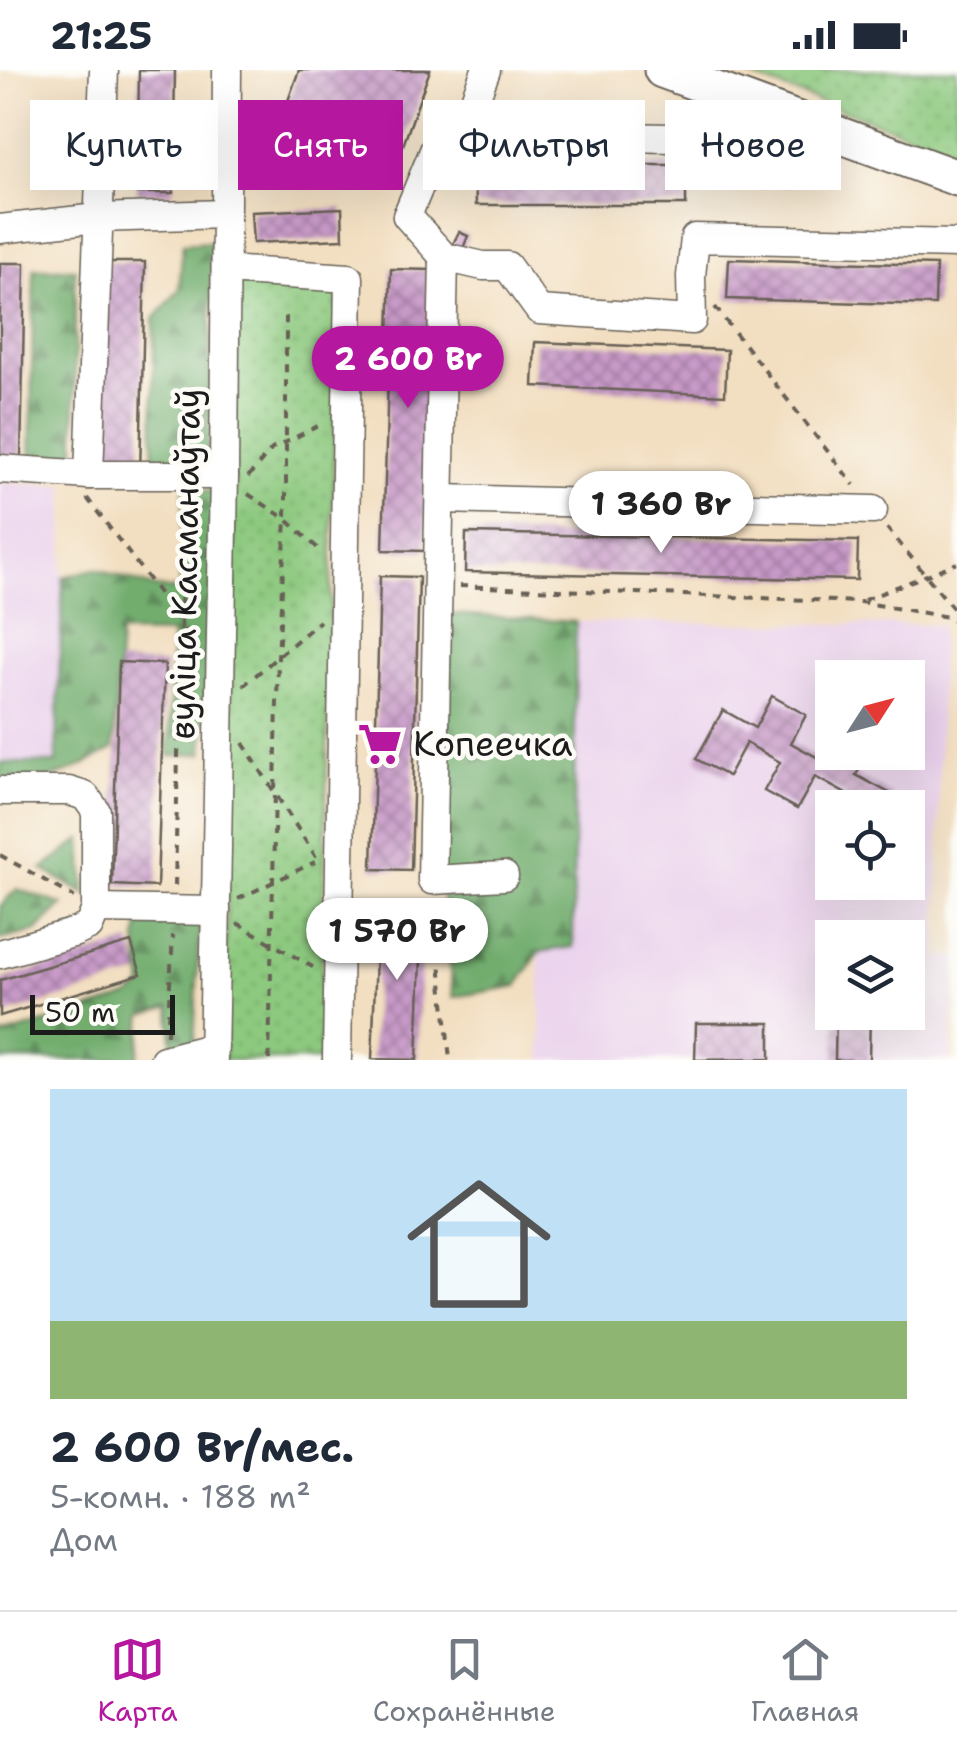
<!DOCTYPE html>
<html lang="ru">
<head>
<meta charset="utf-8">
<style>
  :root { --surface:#fff; --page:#f2f2f3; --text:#1f2937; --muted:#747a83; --line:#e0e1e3; --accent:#b5179e }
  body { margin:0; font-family:"Shantell Sans",sans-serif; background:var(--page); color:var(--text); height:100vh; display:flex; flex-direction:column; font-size:38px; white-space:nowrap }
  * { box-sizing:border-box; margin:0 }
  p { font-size:32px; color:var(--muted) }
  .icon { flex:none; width:55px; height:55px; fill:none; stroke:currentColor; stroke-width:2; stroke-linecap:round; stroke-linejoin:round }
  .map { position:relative; height:990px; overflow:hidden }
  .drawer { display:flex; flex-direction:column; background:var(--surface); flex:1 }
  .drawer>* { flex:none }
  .hud { position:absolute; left:30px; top:30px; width:898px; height:90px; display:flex; gap:20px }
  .needle { width:65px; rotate:54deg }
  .controls { position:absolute; left:815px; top:590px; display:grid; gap:20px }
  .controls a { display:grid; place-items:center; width:110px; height:110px; border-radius:0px; background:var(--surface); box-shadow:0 10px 40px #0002; font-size:50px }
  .scale { position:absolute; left:30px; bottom:25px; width:145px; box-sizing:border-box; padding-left:10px; border:5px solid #1c1c1c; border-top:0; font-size:28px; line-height:35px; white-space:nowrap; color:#1c1c1c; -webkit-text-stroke:8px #fdfcf7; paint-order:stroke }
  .price { position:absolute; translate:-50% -85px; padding:0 22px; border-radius:35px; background:#fff; color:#222; font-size:32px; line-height:65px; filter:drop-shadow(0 2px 5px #0008) }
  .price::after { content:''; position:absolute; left:50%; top:60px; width:30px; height:22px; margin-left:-15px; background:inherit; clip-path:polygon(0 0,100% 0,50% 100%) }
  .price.selected { background:var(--accent); color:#fff }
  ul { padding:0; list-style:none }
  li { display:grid; align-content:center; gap:20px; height:530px; padding:0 50px }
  li span { display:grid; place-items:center; height:310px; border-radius:0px; color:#555 }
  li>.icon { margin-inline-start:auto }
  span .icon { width:180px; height:180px; fill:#fffc; stroke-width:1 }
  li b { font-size:42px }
  .pill { padding:0 35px; border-radius:0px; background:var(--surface); box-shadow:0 10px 40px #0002; font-size:35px; line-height:90px }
  .pill.selected { background:var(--accent); color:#fff }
  .status { display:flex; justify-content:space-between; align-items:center; height:70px; padding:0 50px; background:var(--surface); direction:ltr }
  .status svg { height:28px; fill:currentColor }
  .dock { display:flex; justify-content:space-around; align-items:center; height:140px; border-top:2px solid var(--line); background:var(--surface); font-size:28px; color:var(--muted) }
  .dock a { display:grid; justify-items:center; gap:5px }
  .dock .selected { color:var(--accent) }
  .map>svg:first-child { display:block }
</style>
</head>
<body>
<div class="status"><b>21:25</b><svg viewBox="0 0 49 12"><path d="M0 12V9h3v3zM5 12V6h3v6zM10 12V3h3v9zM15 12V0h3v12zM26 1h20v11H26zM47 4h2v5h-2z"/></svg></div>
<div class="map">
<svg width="957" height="990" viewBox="0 0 957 990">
  <defs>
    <pattern id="forest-firs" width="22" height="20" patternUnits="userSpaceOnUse" patternTransform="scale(2.5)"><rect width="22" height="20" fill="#72ad6e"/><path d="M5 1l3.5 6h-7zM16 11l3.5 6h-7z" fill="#5d8c5a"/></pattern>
    <pattern id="park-dots" width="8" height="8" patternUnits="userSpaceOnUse" patternTransform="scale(2.5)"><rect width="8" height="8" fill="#8dc97f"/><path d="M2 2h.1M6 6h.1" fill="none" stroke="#79ac6d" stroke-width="1.8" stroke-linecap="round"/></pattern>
    <pattern id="building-cross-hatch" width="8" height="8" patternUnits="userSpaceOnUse" patternTransform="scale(2.5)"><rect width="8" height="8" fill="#c89ac8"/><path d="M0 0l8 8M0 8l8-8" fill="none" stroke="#a27da2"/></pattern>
  </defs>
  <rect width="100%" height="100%" fill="#fdfcf7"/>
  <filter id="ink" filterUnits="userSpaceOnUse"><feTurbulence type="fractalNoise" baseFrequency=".01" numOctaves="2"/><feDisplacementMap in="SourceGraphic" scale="20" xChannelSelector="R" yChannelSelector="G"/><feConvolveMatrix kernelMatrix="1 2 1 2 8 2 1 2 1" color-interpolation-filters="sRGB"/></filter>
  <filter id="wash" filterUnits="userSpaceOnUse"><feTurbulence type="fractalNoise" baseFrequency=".0048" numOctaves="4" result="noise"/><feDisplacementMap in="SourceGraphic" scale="40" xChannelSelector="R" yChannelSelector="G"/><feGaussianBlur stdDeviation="2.25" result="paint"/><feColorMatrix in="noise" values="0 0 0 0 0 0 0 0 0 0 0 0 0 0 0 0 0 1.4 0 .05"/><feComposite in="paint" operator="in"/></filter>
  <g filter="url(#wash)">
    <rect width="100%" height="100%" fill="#f2dec0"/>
    <g fill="#ead1ec" fill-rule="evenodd">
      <polygon points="0,413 65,415 56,694 0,693"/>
      <path d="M 576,552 L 941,555 L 937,886 L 957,888 L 950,990 L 542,990 L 539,881 L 573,877 ZM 832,608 L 908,608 L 908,682 L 832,682 ZM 832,738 L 908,738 L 908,812 L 832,812 ZM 832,868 L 908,868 L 908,942 L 832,942 Z"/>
    </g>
    <g fill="url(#forest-firs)" stroke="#476445" stroke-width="2.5">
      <polygon points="212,172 208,398 153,397 154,249 179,220 183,174"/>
      <polygon points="34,199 75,199 75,403 30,402"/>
      <path d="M 184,420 L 217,420 L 203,683 L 169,686 L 172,564 L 120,563 L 113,679 C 71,703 49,713 0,715 L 0,693 L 56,693 L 63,507 L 95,499 L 156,518 L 180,520 Z"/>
      <polygon points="452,544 576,552 573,877 539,882 517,916 453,927 440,799"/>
      <polygon points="82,769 85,824 42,799"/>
      <polygon points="17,819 63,835 36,861 0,870 0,836"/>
      <polygon points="200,848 194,974 172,978 170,937 143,945 137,990 0,990 0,967 128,927 143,916 137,871 139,853"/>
    </g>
    <g fill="url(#park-dots)" stroke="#54724e" stroke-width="2.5">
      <polygon points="733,0 957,0 957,82"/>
      <polygon points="238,213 338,220 320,990 224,990"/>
    </g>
    <g id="blocks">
      <g fill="url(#building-cross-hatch)">
        <polygon points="139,0 175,0 173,123 137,123"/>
        <polygon points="299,0 430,0 395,98 279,56"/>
        <polygon points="475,95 686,95 686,135 476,135"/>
        <polygon points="342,138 343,169 253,173 251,142"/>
        <polygon points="459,162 468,166 462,181 452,176"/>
        <polygon points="729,189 936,195 935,235 727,229"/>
        <polygon points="106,192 145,192 140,404 102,403"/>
        <polygon points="0,193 25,193 21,389 0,388"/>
        <polygon points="391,199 432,200 425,481 383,480"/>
        <polygon points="535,272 727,280 725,325 533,316"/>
        <polygon points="466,463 858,471 857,510 465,502"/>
        <polygon points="380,506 419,507 411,800 372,799"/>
        <polygon points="119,592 165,594 157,817 112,815"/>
        <polygon points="772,626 806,645 791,673 824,691 832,675 832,682 869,682 856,705 893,725 886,738 838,738 846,724 815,707 797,739 764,721 780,692 746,673 728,706 696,689 723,640 755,658"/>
        <polygon points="378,835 423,837 417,990 372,989"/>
        <polygon points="131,872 141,904 0,946 0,910"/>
        <polygon points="836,942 870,942 869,990 835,990"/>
        <polygon points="696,953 770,953 770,989 695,990"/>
      </g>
    </g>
  </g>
  <g filter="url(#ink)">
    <use href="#blocks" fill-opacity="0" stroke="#676055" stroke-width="2.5"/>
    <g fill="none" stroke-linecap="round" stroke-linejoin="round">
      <g stroke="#676055" stroke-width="31">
        <g id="minor">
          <polyline points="462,64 486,0"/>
          <polyline points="0,159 97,148 224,144"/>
          <polyline points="444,187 407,146 441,64 673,68"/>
          <polyline points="226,200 349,208 337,990"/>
          <polyline points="0,399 89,405 224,405"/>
          <polyline points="89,405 104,0"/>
          <polyline points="441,429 873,440"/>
          <polyline points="0,721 69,721 85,726 96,741 96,839 89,856 76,862 0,884"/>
          <polyline points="504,806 432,810 444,187 483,196 507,196 539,240 692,250 691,206 695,168 957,174"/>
          <polyline points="96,839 216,841"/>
          <polyline points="164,990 214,977"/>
          <polyline points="213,990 224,405 227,0"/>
        </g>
      </g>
      <g stroke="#676055" stroke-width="39">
        <polyline id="major" points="662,0 957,108"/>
      </g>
      <g stroke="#676055" stroke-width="4" stroke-dasharray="8 8" stroke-linecap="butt">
        <polyline points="715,237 854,415"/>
        <polyline points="248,407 272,379 324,353"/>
        <polyline points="248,424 286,449 323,483"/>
        <polyline points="87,428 181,552"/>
        <polyline points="887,458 957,543"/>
        <polyline points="459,516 860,532 948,547 957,553"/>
        <polyline points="864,530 957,493"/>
        <polyline points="181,552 182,427"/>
        <polyline points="243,616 320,551"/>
        <polyline points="243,673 316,787"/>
        <polyline points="0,785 74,827"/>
        <polyline points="175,816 181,552 197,585"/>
        <polyline points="238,829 315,792"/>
        <polyline points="434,834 450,990"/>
        <polyline points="237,853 316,899"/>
        <polyline points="167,965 173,865"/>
        <polyline points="269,990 278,587 286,449 286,244"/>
      </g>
      <use href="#minor" stroke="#fff" stroke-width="28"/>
      <use href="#major" stroke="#fff" stroke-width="35"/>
    </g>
  </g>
  <defs>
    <g id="supermarket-bare" transform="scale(3.45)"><path d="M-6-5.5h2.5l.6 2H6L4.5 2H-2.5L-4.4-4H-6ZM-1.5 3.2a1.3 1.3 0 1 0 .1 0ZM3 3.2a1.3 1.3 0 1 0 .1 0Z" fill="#b5179e" stroke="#fdfcf7" stroke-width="2.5" paint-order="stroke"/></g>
  </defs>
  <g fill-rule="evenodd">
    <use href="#supermarket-bare" x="380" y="674"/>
  </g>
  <g text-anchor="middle" stroke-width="9" stroke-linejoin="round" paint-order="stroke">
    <g font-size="35" fill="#1c1c1c" stroke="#fdfcf7">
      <text transform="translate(185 494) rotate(-89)" y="12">вуліца Касманаўтаў</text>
    </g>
    <g font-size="35" fill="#1c1c1c" stroke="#fdfcf7" text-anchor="start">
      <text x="413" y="686">Копеечка</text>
    </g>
  </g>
</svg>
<div class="controls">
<a><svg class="needle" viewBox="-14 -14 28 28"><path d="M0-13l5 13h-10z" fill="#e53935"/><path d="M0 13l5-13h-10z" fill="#747a83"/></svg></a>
<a><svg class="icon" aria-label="locate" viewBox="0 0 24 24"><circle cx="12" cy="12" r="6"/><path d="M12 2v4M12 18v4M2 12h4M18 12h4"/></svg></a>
<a><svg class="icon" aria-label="layers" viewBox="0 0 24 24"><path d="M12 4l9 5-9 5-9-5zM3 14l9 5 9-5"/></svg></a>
</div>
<div class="scale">50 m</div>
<b class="price selected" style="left:408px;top:341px">2 600 Br</b>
<b class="price" style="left:661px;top:486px">1 360 Br</b>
<b class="price" style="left:397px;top:913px">1 570 Br</b>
<div class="hud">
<a class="pill">Купить</a>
<a class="pill selected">Снять</a>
<a class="pill">Фильтры</a>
<a class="pill">Новое</a>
</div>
</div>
<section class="drawer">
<ul>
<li><span style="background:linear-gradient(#bfe0f5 75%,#8fb573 0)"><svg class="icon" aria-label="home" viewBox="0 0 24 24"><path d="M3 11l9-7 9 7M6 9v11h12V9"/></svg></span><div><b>2 600 Br/мес.</b><p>5-комн. · 188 m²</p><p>Дом</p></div></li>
</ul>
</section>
<nav class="dock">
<a class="selected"><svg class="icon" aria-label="map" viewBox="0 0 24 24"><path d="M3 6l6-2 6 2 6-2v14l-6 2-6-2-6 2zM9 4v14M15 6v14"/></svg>Карта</a>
<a><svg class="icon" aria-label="saved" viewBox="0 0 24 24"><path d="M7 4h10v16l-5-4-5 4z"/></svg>Сохранённые</a>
<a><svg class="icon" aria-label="home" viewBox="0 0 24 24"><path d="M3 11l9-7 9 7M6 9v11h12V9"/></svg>Главная</a>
</nav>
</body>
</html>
